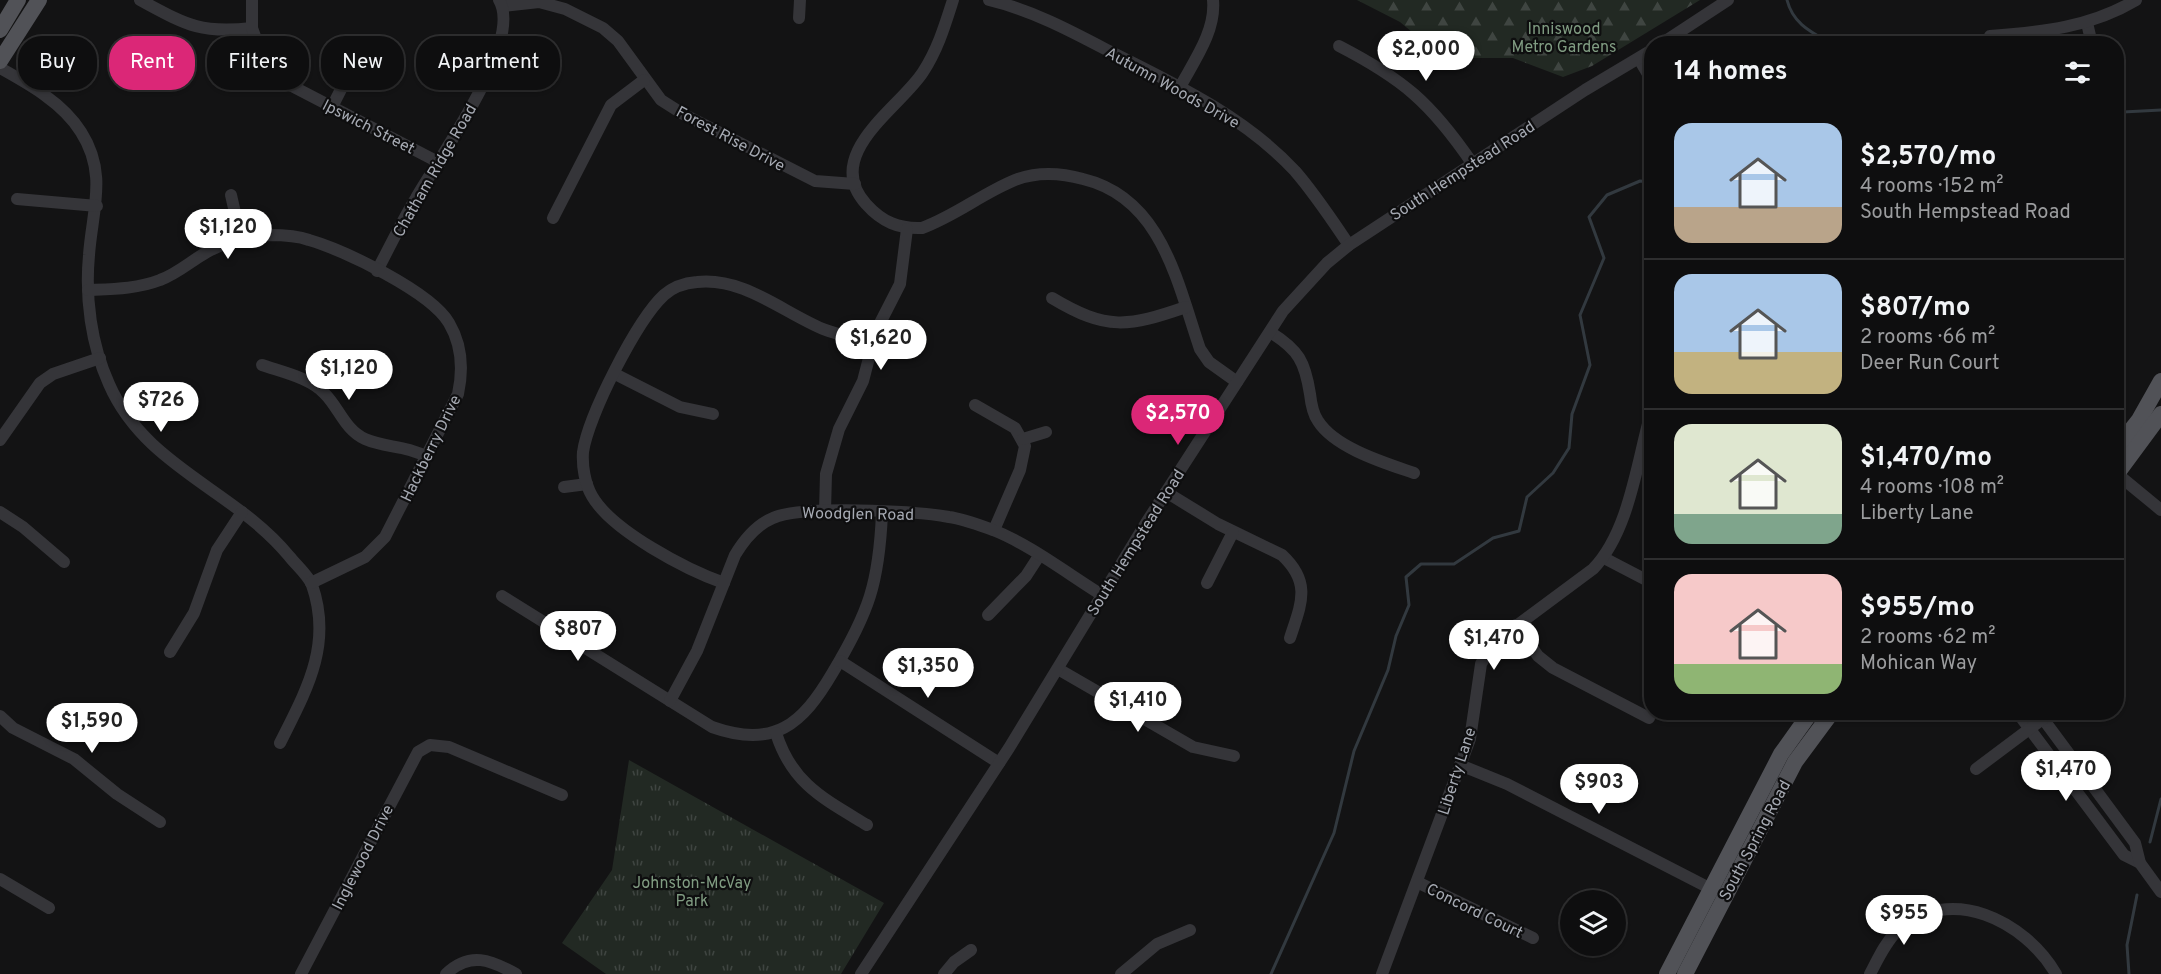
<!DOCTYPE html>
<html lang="en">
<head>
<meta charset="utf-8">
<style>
  :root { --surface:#0e0e0f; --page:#1c1c1d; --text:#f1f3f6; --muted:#9b9c9e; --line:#2e2e2f; --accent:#db2777 }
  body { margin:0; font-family:Overpass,sans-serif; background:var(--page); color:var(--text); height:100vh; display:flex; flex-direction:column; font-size:22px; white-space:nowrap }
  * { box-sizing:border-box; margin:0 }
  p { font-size:20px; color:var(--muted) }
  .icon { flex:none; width:33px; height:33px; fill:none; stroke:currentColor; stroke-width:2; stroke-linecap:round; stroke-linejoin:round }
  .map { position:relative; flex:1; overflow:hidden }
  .side { position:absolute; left:1644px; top:36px; width:480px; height:684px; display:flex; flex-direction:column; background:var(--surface); border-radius:24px; box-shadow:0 2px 4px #0004,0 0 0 2px var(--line) }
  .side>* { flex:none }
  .banner { position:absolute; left:18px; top:36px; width:570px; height:54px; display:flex; gap:12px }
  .tools { position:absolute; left:1560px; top:890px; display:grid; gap:12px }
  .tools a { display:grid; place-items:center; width:66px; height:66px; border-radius:50%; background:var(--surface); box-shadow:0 2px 4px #0004,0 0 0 2px var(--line); font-size:30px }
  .price { position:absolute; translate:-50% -51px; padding:0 14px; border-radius:21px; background:#fff; color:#222; font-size:20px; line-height:39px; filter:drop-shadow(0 2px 3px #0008) }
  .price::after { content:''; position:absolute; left:50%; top:36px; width:18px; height:14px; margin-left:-9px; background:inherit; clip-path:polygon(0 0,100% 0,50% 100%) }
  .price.selected { background:var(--accent); color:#fff }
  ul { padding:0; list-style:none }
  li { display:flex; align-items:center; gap:18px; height:150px; padding:0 30px }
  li+li { border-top:2px solid var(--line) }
  li span { display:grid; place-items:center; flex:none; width:168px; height:120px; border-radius:18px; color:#555 }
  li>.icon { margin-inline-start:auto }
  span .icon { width:72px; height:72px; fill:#fffc; stroke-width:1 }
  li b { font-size:26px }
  h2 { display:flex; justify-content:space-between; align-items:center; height:72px; padding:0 30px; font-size:26px }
  .tag { padding:0 21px; border-radius:24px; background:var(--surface); box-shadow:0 2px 4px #0004,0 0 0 2px var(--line); font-size:21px; line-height:54px }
  .tag.selected { background:var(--accent); color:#fff }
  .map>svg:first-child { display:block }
</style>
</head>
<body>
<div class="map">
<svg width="2161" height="974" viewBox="0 0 2161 974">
  <defs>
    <pattern id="forest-firs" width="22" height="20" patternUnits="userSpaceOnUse" patternTransform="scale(1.5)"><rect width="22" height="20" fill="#222923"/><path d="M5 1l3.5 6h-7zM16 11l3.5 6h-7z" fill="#3f4541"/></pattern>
    <pattern id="park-tufts" width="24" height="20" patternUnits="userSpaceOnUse" patternTransform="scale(1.5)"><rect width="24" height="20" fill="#222923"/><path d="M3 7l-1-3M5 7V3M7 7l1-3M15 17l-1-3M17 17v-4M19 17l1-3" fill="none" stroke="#3f4541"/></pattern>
  </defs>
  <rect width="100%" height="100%" fill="#131314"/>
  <polygon fill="url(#forest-firs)" points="1357,0 1700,0 1592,66 1563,77 1513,58 1464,58 1437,53 1400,22"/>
  <polygon fill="url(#park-tufts)" points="629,760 884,903 841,974 606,974 562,943 612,870"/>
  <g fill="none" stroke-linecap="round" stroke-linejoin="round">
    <g stroke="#32393f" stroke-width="3">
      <path d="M 1787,0 C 1793,24 1811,32 1832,44"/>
      <polyline points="2123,112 2161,110"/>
      <polyline points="2150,842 2161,799"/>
      <polyline points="1271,974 1334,833 1354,751 1388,670 1396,636 1409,605 1406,577 1421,564 1454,564 1493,538 1519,531 1527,497 1553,473 1569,448 1572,414 1590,365 1580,315 1604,258 1589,217 1607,195 1640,181 1652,182"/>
      <polyline points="2129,974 2127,945 2137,895"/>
    </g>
    <g stroke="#353539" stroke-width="12">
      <path d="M 140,0 C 185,24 199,34 252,28"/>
      <polyline points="252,0 252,28 259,47 267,64 288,84 440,163"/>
      <path d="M 953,0 C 945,25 938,49 923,72 C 901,107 821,154 866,204 C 882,222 899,229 922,228 C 955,216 983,193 1015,180 C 1036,172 1061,173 1083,179 C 1162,198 1177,282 1200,349 L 1209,362 L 1237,382"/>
      <path d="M 989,0 C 1031,10 1069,30 1107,50 C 1173,83 1244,116 1295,171 C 1315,194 1332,220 1349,245"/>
      <polyline points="503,6 539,2 565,9 603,28 618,41 661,100 683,114 815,181 855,184"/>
      <polyline points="799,18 800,0"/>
      <polyline points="2087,23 2092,44"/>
      <path d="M 1990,36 C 2043,32 2091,27 2136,0"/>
      <polyline points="1661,44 1728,0"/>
      <path d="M 1339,46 C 1403,79 1431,103 1472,163"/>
      <polyline points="1639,59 1652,81"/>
      <path d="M 0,68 C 29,84 63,103 81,132 C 108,174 92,211 89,255 C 85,298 91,344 109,384 C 145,467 235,490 289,556 C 296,565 308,575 312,585 C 333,645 306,691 280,743"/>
      <path d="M 1180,87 C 1194,61 1216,31 1213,0"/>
      <polyline points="332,107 363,46"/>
      <polyline points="231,195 241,239"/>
      <polyline points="17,199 97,206"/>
      <polyline points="553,218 611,105 644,80"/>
      <path d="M 377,271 C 390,246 402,221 416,198 C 438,159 524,42 499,0"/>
      <path d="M 88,290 C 112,289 137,289 160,280 C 177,274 191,261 207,252 C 225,242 248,236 269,235 C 281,235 298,236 309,240 C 344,250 431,292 449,323 C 462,345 463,371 458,394 L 385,537 L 365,557 L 311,583"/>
      <path d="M 1052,298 C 1107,331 1128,327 1186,307"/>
      <path d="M 1270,332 C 1299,350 1305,362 1310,394 C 1311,403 1313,414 1318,421 C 1335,448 1385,463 1414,473"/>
      <path d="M 262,365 C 282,372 311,378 325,394 C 339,408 345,430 365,439 C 385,448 406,445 427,457"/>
      <polyline points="615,374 680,407 713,414"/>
      <polyline points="975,405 1015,428 1025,446 1020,470 994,530"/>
      <polyline points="1023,439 1046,432"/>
      <polyline points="0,440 40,383 53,374 100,358"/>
      <polyline points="2116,473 2161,510"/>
      <polyline points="564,487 587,484"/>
      <path d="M 1166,492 L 1218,524 L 1282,555 C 1312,583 1301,604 1290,638"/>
      <polyline points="825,511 826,474 839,429 863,381 876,331 900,284 907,229"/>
      <polyline points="0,512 23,527 64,562"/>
      <polyline points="1604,558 1652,583"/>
      <path d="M 724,583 C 687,570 612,531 592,496 C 585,484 582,466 583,452 C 588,416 637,320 664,295 C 673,287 685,283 697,282 C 744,277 782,312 823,329 C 838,335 856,338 872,343"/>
      <polyline points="1207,583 1233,532"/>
      <path d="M 502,596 L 712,727 C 774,749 802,725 833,672 C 869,612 879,583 882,513"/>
      <polyline points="988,615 1026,576 1039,556"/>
      <polyline points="1516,625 1538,656 1553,668 1649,718"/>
      <polyline points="170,652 194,613 217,550 242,512"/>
      <polyline points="840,661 999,763"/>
      <polyline points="1058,669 1193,747 1234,756"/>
      <path d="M 670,701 L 697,651 L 735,555 C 744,540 756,525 773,518 C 801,505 916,511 949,517 C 964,519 979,525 993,530 C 1029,544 1068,574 1102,595"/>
      <polyline points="2017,712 2124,855 2140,863"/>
      <polyline points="2038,712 2135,843 2140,863 2161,892"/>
      <polyline points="0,716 13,728 74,759 117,794 160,822"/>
      <path d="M 776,733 C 792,784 824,799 867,825"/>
      <polyline points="1460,765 1507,784 1719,893"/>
      <polyline points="1976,769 2052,712"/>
      <polyline points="0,879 49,908"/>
      <polyline points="1417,882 1533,938"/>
      <polyline points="301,974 418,752 430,745 449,747 562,795"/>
      <path d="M 446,974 C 470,951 491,960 516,974"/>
      <polyline points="861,974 1009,748 1146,523 1283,311 1327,263 1349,245 1585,90 1652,50"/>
      <polyline points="944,974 954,962 971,950"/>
      <polyline points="1121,974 1157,944 1190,930"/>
      <path d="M 1382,974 L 1470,739 L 1481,664 L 1492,644 L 1593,569 C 1630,531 1637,460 1652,409"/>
      <path d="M 1870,974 C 1878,959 1885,943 1897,931 C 1950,883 2025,921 2056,974"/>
    </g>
    <g stroke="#515257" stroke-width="16">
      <polyline points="0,30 18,0"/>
      <polyline points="0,61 39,0"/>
      <polyline points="2116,449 2139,420 2161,381"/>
      <polyline points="2116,475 2161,414"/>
      <polyline points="1667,974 1781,754 1811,712"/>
      <polyline points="1685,974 1795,762 1832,712"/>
    </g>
  </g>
  <g text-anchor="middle" stroke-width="4.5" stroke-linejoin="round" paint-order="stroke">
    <g font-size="16" fill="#809c82" stroke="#0e0e0f">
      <text x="1564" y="34">Inniswood<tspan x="1564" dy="18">Metro Gardens</tspan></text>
      <text x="692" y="888">Johnston-McVay<tspan x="692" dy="18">Park</tspan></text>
    </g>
    <g font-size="16" fill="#a6aab3" stroke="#0e0e0f">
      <text transform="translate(1173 87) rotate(29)" y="6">Autumn Woods Drive</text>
      <text transform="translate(369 126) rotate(27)" y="6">Ipswich Street</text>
      <text transform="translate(731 138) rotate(28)" y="6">Forest Rise Drive</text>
      <text transform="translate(434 170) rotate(-60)" y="6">Chatham Ridge Road</text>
      <text transform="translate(1462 170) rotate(-33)" y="6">South Hempstead Road</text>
      <text transform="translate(430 448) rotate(-64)" y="6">Hackberry Drive</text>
      <text transform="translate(858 513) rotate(1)" y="6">Woodglen Road</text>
      <text transform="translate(1135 542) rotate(-58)" y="6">South Hempstead Road</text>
      <text transform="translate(1456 771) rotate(-72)" y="6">Liberty Lane</text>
      <text transform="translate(1754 840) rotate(-62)" y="6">South Spring Road</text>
      <text transform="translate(362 857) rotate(-63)" y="6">Inglewood Drive</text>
      <text transform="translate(1475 910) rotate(26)" y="6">Concord Court</text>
    </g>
  </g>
</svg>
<div class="tools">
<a><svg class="icon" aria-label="layers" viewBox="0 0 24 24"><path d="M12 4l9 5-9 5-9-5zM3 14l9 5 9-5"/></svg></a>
</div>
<b class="price" style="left:1426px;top:82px">$2,000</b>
<b class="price" style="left:228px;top:260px">$1,120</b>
<b class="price" style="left:881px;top:371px">$1,620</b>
<b class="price" style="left:349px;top:401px">$1,120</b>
<b class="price" style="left:161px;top:433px">$726</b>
<b class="price selected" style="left:1178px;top:446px">$2,570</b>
<b class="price" style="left:578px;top:662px">$807</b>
<b class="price" style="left:1494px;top:671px">$1,470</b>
<b class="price" style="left:928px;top:699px">$1,350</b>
<b class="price" style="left:1138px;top:733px">$1,410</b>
<b class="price" style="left:92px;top:754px">$1,590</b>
<b class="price" style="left:2066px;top:802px">$1,470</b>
<b class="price" style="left:1599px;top:815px">$903</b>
<b class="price" style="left:1904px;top:946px">$955</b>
<div class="banner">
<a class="tag">Buy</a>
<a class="tag selected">Rent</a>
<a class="tag">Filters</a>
<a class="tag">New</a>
<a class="tag">Apartment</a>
</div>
<section class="side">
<h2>14 homes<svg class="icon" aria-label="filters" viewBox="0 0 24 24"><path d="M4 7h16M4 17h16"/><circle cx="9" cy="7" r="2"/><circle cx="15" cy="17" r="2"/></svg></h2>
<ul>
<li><span style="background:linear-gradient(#a9c7e8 70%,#b9a48a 0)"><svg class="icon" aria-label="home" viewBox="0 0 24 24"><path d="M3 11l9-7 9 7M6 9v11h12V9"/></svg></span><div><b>$2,570/mo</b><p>4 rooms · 152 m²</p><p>South Hempstead Road</p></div></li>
<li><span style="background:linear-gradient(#a9c7e8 65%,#c2b280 0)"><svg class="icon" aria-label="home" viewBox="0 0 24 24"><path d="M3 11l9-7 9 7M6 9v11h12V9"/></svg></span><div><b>$807/mo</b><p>2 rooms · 66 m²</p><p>Deer Run Court</p></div></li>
<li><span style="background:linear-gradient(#dfe7d0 75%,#7fa58c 0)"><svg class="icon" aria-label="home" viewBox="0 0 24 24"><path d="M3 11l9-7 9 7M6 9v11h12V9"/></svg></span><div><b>$1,470/mo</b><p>4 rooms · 108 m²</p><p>Liberty Lane</p></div></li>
<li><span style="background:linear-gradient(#f6c9c9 75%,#8fb573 0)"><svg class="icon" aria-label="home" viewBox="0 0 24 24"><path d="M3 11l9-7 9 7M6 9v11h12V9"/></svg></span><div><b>$955/mo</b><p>2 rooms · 62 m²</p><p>Mohican Way</p></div></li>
</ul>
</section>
</div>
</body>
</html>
